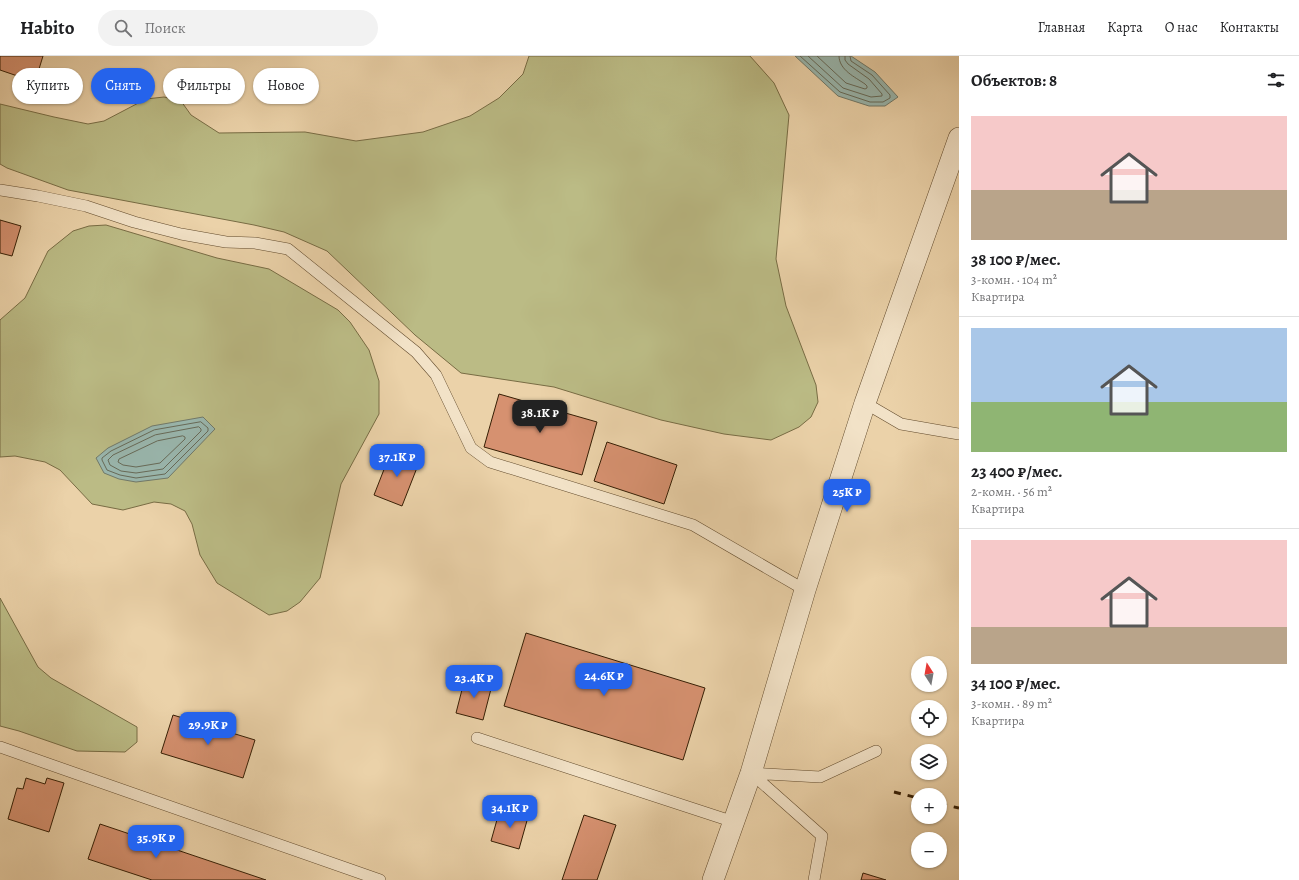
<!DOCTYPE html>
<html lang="ru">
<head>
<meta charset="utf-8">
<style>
  :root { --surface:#fff; --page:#f2f2f2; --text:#202124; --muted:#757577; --line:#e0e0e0; --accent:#2563eb }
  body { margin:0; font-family:Alegreya,serif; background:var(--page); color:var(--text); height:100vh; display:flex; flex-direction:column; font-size:15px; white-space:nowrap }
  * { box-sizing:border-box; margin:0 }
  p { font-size:13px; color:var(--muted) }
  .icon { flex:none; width:22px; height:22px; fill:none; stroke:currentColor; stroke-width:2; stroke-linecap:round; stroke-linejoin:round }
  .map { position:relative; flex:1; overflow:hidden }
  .side { display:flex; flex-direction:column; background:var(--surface); width:340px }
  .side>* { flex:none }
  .banner { position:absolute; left:12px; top:12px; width:380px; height:36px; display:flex; gap:8px }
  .needle { width:26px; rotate:349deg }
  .controls { position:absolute; left:911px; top:600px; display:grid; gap:8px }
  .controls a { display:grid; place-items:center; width:36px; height:36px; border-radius:50%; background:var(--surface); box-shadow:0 1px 3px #0004; font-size:20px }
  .price { position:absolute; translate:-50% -34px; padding:0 9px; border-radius:8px; background:var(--accent); color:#fff; font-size:13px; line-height:26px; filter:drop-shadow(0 1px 2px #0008) }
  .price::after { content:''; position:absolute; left:50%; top:24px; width:12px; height:9px; margin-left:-6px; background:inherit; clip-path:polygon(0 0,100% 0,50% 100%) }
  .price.active { background:#222; color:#fff }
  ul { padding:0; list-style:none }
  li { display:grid; align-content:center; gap:8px; height:212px; padding:0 12px }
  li+li { border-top:1px solid var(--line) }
  li span { display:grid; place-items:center; height:124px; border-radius:0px; color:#555 }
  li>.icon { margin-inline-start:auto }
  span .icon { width:72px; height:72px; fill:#fffc; stroke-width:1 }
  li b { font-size:17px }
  h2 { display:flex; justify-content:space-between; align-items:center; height:48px; padding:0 12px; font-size:17px }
  .pill { padding:0 14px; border-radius:18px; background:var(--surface); box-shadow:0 1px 3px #0004; font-size:14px; line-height:36px }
  .pill.active { background:var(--accent); color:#fff }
  header { display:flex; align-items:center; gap:24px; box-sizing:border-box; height:56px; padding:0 20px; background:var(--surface); border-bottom:1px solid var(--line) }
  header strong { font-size:19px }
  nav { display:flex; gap:22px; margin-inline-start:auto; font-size:14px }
  .search { width:280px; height:36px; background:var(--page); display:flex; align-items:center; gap:10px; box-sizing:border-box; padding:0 14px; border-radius:22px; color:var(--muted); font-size:15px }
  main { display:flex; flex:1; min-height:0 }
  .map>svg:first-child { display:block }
</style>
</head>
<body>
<header>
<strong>Habito</strong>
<div class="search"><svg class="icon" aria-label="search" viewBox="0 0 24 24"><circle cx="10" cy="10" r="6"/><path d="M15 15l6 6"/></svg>Поиск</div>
<nav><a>Главная</a><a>Карта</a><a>О нас</a><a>Контакты</a></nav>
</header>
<main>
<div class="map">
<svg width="959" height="824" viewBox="0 0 959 824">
  <rect width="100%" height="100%" fill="#ebd2a9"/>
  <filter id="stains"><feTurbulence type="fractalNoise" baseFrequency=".005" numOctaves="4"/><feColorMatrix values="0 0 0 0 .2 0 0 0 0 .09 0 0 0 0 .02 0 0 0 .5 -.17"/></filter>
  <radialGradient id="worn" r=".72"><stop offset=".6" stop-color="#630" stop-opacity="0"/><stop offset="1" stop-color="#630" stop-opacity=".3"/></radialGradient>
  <g fill="#bbbb85" stroke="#786c44">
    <polygon points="529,0 750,0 774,27 789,59 776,203 786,250 816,329 818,346 811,361 799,371 771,384 724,378 661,364 554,331 461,317 415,279 327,195 284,176 254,169 68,134 7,112 0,108 0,48 54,61 88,68 104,65 146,43 164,41 181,45 191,59 219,77 305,76 356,85 423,76 470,60 499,42 523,18"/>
    <polygon points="106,169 217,202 269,213 338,254 350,266 369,294 379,325 379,358 341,428 320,522 300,546 287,555 269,559 217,527 200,499 192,468 185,455 171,448 154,446 123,454 92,448 60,414 45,406 15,400 0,401 0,264 25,242 48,195 73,175 89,170"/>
    <polygon points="0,542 38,611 51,622 137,671 137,686 125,696 77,695 19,675 0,670"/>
  </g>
  <g fill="#99b6ad" stroke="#717969">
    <polygon points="795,0 851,0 875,16 898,41 885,50 869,50 838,40"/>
    <polygon points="203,361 215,373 168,422 136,426 119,423 104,417 96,402 108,392 152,370"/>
  </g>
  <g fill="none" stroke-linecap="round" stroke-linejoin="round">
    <g stroke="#676a58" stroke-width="1">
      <polyline points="800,0 840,36 870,46 883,46 890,42 890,39 872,19 851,5 850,0"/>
      <polyline points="808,0 843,32 871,41 882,40 882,38 869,23 848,8 845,4 845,0"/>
      <path d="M 817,0 L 846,27 L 865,33 L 867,32 L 867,30 L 865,28 C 855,21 839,14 839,0"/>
      <polygon points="201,366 208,372 208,375 165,418 136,422 120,419 107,414 102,404 102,402 111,395 154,374"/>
      <polygon points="199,371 201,373 201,375 163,413 136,417 121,415 110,409 108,404 113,399 155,379"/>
      <polygon points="183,380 185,381 185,383 160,407 136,411 123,409 118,406 119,403 157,385"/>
    </g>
  </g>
  <g fill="#d69170" stroke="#351e04">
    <polygon points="0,0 43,0 35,26 0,14"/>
    <polygon points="0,164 21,170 12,200 0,197"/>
    <polygon points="499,338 597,366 582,419 484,391"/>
    <polygon points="607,386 677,409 664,448 594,425"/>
    <polygon points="392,393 420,404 402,450 374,439"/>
    <polygon points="526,577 705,632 683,704 504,650"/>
    <polygon points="465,622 492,629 483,664 456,657"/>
    <polygon points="173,659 255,684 243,722 161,697"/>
    <polygon points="26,722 45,728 47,722 64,727 49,776 8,763 17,732 23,733"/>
    <polygon points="500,753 528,761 519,793 491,785"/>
    <polygon points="584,759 616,769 597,824 562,824"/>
    <polygon points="100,768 266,824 152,824 88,803"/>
    <polygon points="863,817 886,824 861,824"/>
  </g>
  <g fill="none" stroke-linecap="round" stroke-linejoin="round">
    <g stroke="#624b2d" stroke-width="12">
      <g id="lane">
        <polyline points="0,134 38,140 86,150 134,166 181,178 226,186 255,187 288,193 416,296 436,319 471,392 490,406 693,469 805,534"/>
        <polyline points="865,347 901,368 959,378"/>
        <polyline points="477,682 734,766"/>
        <polyline points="0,691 380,824"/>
        <polyline points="814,824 822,780 751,717 820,721 876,695"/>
      </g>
    </g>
    <g stroke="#624b2d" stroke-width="22">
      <polyline id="street" points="713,824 751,717 805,534 865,347 959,82"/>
    </g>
    <use href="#lane" stroke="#f2e2c7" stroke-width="11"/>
    <use href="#street" stroke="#f2e2c7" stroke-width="21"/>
    <g stroke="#351e04" stroke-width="3" stroke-dasharray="7 7" stroke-linecap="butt">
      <polyline points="894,736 918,742"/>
      <polyline points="940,748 959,752"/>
    </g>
  </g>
  <rect width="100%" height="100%" filter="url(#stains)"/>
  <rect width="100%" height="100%" fill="url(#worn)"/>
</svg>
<div class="controls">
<a><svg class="needle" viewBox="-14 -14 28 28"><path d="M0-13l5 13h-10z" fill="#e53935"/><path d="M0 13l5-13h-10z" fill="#757577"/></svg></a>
<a><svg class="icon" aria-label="locate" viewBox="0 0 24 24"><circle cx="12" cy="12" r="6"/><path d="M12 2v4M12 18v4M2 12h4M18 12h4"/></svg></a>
<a><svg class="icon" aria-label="layers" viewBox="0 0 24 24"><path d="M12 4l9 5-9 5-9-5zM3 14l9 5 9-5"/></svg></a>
<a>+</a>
<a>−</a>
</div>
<b class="price active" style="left:540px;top:378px">38.1K ₽</b>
<b class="price" style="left:397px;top:422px">37.1K ₽</b>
<b class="price" style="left:847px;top:457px">25K ₽</b>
<b class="price" style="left:604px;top:641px">24.6K ₽</b>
<b class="price" style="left:474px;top:643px">23.4K ₽</b>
<b class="price" style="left:208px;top:690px">29.9K ₽</b>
<b class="price" style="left:510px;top:773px">34.1K ₽</b>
<b class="price" style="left:156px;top:803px">35.9K ₽</b>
<div class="banner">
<a class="pill">Купить</a>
<a class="pill active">Снять</a>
<a class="pill">Фильтры</a>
<a class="pill">Новое</a>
</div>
</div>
<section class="side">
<h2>Объектов: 8<svg class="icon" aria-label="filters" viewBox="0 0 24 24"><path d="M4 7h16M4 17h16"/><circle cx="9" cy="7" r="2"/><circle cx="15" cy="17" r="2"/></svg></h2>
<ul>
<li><span style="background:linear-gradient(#f6c9c9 60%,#b9a48a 0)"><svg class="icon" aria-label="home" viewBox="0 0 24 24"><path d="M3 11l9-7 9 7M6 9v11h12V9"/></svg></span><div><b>38 100 ₽/мес.</b><p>3-комн. · 104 m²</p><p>Квартира</p></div></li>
<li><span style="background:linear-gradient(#a9c7e8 60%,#8fb573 0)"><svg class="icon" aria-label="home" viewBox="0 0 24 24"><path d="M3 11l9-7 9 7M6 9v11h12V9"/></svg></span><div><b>23 400 ₽/мес.</b><p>2-комн. · 56 m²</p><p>Квартира</p></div></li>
<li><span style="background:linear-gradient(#f6c9c9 70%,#b9a48a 0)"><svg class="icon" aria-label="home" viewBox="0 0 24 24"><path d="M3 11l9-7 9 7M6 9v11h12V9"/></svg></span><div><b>34 100 ₽/мес.</b><p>3-комн. · 89 m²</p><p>Квартира</p></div></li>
</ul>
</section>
</main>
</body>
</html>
